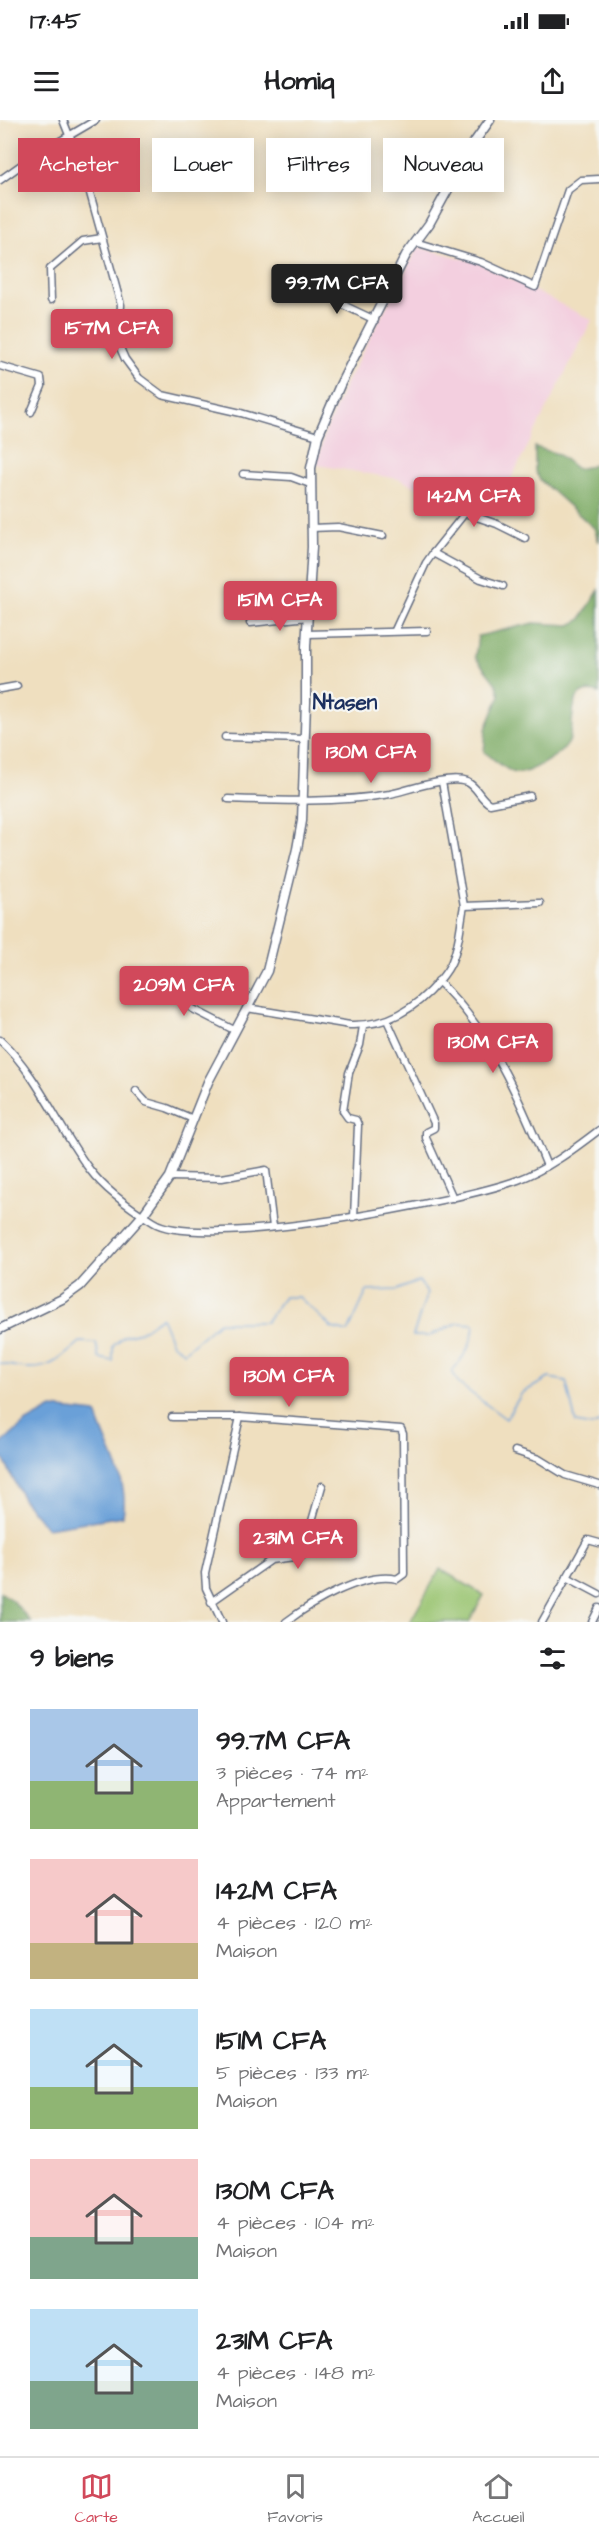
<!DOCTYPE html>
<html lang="fr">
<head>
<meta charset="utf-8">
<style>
  :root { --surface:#fff; --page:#f6f6f6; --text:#202124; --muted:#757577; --line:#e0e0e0; --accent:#d1495b }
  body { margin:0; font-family:"Architects Daughter",sans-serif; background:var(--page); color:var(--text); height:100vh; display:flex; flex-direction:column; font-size:22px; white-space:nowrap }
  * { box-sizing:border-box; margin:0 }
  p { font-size:20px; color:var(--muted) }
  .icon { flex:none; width:33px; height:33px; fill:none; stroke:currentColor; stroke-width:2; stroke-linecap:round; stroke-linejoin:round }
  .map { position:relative; height:1502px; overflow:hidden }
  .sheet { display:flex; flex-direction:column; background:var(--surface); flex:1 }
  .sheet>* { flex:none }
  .banner { position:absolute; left:18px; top:18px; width:564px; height:54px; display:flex; gap:12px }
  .price { position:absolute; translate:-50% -51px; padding:0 14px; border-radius:6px; background:var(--accent); color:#fff; font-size:20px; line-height:39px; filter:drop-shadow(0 2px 3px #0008) }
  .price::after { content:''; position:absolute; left:50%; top:36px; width:18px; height:14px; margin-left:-9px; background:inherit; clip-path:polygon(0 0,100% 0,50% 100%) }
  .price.selected { background:#222; color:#fff }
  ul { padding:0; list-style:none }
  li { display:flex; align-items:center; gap:18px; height:150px; padding:0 30px }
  li span { display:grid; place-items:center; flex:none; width:168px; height:120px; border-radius:0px; color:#555 }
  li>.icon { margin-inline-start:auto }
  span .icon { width:72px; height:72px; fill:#fffc; stroke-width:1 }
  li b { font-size:26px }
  h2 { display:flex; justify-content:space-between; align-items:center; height:72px; padding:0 30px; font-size:26px }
  .pill { padding:0 21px; border-radius:0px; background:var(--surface); box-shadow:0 3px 15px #0003; font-size:21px; line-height:54px }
  .pill.selected { background:var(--accent); color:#fff }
  .status { display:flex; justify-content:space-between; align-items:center; height:42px; padding:0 30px; background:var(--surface); direction:ltr }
  .status svg { height:16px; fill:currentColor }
  header { display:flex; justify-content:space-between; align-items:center; height:78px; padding:0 30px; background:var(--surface); font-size:27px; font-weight:700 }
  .menu { display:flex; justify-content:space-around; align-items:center; height:84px; border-top:2px solid var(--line); background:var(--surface); font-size:16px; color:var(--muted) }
  .menu a { display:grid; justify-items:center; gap:3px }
  .menu .selected { color:var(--accent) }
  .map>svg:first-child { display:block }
</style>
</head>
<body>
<div class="status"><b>17:45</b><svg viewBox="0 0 49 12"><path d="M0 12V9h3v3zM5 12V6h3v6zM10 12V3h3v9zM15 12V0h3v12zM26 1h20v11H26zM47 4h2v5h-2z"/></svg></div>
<header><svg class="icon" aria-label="menu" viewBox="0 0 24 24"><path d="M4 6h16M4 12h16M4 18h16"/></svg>Homiq<svg class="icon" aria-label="share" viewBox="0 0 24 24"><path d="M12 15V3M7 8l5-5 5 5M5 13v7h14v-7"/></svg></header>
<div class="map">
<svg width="599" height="1502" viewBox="0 0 599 1502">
  <rect width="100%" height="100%" fill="#f6f6f2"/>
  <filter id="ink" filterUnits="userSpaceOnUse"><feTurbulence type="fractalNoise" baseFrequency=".0167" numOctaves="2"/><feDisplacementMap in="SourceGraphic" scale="12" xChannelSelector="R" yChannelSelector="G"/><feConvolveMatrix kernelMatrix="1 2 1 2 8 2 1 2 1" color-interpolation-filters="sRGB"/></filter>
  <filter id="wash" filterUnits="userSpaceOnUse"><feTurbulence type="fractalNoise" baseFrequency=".008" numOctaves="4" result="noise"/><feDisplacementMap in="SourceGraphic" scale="24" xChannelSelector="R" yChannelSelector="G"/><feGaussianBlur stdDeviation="1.35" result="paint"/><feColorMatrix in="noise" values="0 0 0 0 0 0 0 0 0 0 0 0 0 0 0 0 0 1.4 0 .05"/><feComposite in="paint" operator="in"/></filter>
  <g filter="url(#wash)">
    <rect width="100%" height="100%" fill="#efdfbf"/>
    <polygon fill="#f3cfdf" points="418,127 477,142 592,200 489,402 399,359 317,345 324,315 346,263"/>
    <polygon fill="#9ac471" stroke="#5a7a68" stroke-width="1.5" points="440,1449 484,1475 469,1502 410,1502"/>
    <g fill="#7baa63" stroke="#4b6c60" stroke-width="1.5">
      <polygon points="535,327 558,334 577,349 599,344 599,422 594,408 540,360 535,351"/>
      <path d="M 599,470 L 599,573 C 565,562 576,605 569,622 C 564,633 526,656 515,653 C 505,650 493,638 484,632 L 486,609 L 500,575 L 497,565 L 475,537 L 478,516 L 534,503 L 570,505 L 580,500 Z"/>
      <polygon points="0,1472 13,1481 31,1502 0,1502"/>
    </g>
    <path fill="#6ba0d8" stroke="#43689b" stroke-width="1.5" d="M 52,1288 L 96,1293 C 106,1327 130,1359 123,1396 L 47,1408 L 24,1381 L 0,1332 L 0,1325 L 25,1303 Z"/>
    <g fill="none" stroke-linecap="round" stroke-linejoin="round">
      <path stroke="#6ba0d8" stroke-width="1.5" d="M 0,1243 C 40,1254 51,1248 80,1222 L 96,1223 L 99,1238 L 113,1241 L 113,1226 L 124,1216 L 140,1212 L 161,1197 L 172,1224 L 184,1232 L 219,1202 L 266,1202 L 284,1177 L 299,1177 L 332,1208 L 348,1212 L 367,1171 L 397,1170 L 419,1161 L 427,1173 L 413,1216 L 429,1216 L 458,1203 L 474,1204 C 473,1223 465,1236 452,1251 L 459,1264 L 506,1299 L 522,1273 L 549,1258 L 566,1261 L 576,1303 L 591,1306 L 599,1303"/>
    </g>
  </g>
  <g filter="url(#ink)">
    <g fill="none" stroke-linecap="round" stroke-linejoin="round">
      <g stroke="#656d80" stroke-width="9">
        <g id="street">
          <polyline points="63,0 85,55 121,185 119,212 121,230 125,239 139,258 162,275 241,293 318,316"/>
          <polyline points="0,60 31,38 96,0"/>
          <polyline points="415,122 481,142 535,167 568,70 581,60 599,59"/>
          <polyline points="346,165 341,184 375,200"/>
          <polyline points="51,180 50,149 83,121 102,118"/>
          <polyline points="0,246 41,258 42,266 31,292"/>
          <polyline points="243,354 291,357 310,364"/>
          <polyline points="311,408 338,407 383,416"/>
          <polyline points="433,433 465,393 497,404 525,418"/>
          <polyline points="250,503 308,497"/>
          <polyline points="395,510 426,443 433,433 481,459 503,466"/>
          <polyline points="307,514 427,511"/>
          <polyline points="0,569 17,566"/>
          <polyline points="225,617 304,619"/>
          <polyline points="442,662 464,786"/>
          <path d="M 228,679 C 282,681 337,683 390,674 C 408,670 450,655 467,662 C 477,666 480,679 490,684 L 530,676"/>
          <polyline points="149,859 193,889 234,910"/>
          <path d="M 438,861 C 491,911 520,980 547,1046"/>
          <path d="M 247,888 L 350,905 C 388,906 415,889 439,861 C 444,855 449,849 452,841 C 460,824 460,804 464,786 L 540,783"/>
          <polyline points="387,900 434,1003 434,1008 426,1012 426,1018 453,1078"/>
          <path d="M 0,920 C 39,956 58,1008 90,1050 C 105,1070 132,1089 153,1102 C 198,1132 462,1081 518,1060 C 548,1049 574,1029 599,1010"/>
          <polyline points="136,971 146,982 167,988 193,999"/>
          <polyline points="170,1057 222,1058 266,1050 273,1107"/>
          <polyline points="354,1097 358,1005 356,1000 348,998 343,991 349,953 360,925 363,906"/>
          <path d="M 172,1297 L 240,1297 L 401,1309 L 403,1314 L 404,1454 L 397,1459 C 365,1451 311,1483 286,1502"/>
          <polyline points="515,1331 539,1339 565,1355 599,1365"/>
          <polyline points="567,1457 599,1474"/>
          <polyline points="211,1482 271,1440 302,1436 322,1366"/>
          <polyline points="222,1502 206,1468 205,1453 240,1297"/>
          <polyline points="542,1502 588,1420 599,1423"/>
          <polyline points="592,1502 599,1488"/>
        </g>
      </g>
      <g stroke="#656d80" stroke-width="11">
        <polyline id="secondary" points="0,1209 62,1179 80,1166 143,1095 170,1057 208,962 267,851 297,729 302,701 306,582 306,526 312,427 311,348 318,316 340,265 406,135 429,104 473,24 490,0"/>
      </g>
      <use href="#street" stroke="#fff" stroke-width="6"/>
      <use href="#secondary" stroke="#fff" stroke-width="8"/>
    </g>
  </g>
  <g text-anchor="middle" stroke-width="4.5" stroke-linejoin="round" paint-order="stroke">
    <g font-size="21" font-weight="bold" fill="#1b2f5e" stroke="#f6f6f2">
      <text x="345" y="589">Ntasen</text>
    </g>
  </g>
</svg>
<b class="price selected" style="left:337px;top:195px">99.7M CFA</b>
<b class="price" style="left:112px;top:240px">157M CFA</b>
<b class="price" style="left:474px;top:408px">142M CFA</b>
<b class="price" style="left:280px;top:512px">151M CFA</b>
<b class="price" style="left:371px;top:664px">130M CFA</b>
<b class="price" style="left:184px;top:897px">209M CFA</b>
<b class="price" style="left:493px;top:954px">130M CFA</b>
<b class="price" style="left:289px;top:1288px">130M CFA</b>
<b class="price" style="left:298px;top:1450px">231M CFA</b>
<div class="banner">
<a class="pill selected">Acheter</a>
<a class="pill">Louer</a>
<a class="pill">Filtres</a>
<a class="pill">Nouveau</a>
</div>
</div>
<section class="sheet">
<h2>9 biens<svg class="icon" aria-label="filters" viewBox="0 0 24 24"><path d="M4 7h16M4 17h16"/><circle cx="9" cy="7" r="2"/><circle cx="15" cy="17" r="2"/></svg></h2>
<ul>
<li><span style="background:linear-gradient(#a9c7e8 60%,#8fb573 0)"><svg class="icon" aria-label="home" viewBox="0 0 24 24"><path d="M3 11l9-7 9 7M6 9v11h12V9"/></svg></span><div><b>99.7M CFA</b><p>3 pièces · 74 m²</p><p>Appartement</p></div></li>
<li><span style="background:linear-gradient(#f6c9c9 70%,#c2b280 0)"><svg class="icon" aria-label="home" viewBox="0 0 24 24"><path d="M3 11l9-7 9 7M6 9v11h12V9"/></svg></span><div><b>142M CFA</b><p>4 pièces · 120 m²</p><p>Maison</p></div></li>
<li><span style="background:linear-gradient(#bfe0f5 65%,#8fb573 0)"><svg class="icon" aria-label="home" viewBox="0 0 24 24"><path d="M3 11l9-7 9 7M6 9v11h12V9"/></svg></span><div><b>151M CFA</b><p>5 pièces · 133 m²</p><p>Maison</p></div></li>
<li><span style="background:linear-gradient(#f6c9c9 65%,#7fa58c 0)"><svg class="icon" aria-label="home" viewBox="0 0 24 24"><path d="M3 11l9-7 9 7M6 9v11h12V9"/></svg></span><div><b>130M CFA</b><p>4 pièces · 104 m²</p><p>Maison</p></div></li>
<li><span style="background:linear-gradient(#bfe0f5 60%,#7fa58c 0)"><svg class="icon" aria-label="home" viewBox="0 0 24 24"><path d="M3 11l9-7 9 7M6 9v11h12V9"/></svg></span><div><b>231M CFA</b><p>4 pièces · 148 m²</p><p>Maison</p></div></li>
</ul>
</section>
<nav class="menu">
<a class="selected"><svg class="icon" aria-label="map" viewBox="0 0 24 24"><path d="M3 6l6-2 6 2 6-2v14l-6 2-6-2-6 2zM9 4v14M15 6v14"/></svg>Carte</a>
<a><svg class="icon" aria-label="saved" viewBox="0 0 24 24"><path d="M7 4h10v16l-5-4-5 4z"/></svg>Favoris</a>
<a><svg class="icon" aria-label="home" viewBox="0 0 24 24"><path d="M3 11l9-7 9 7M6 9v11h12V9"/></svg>Accueil</a>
</nav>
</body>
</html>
